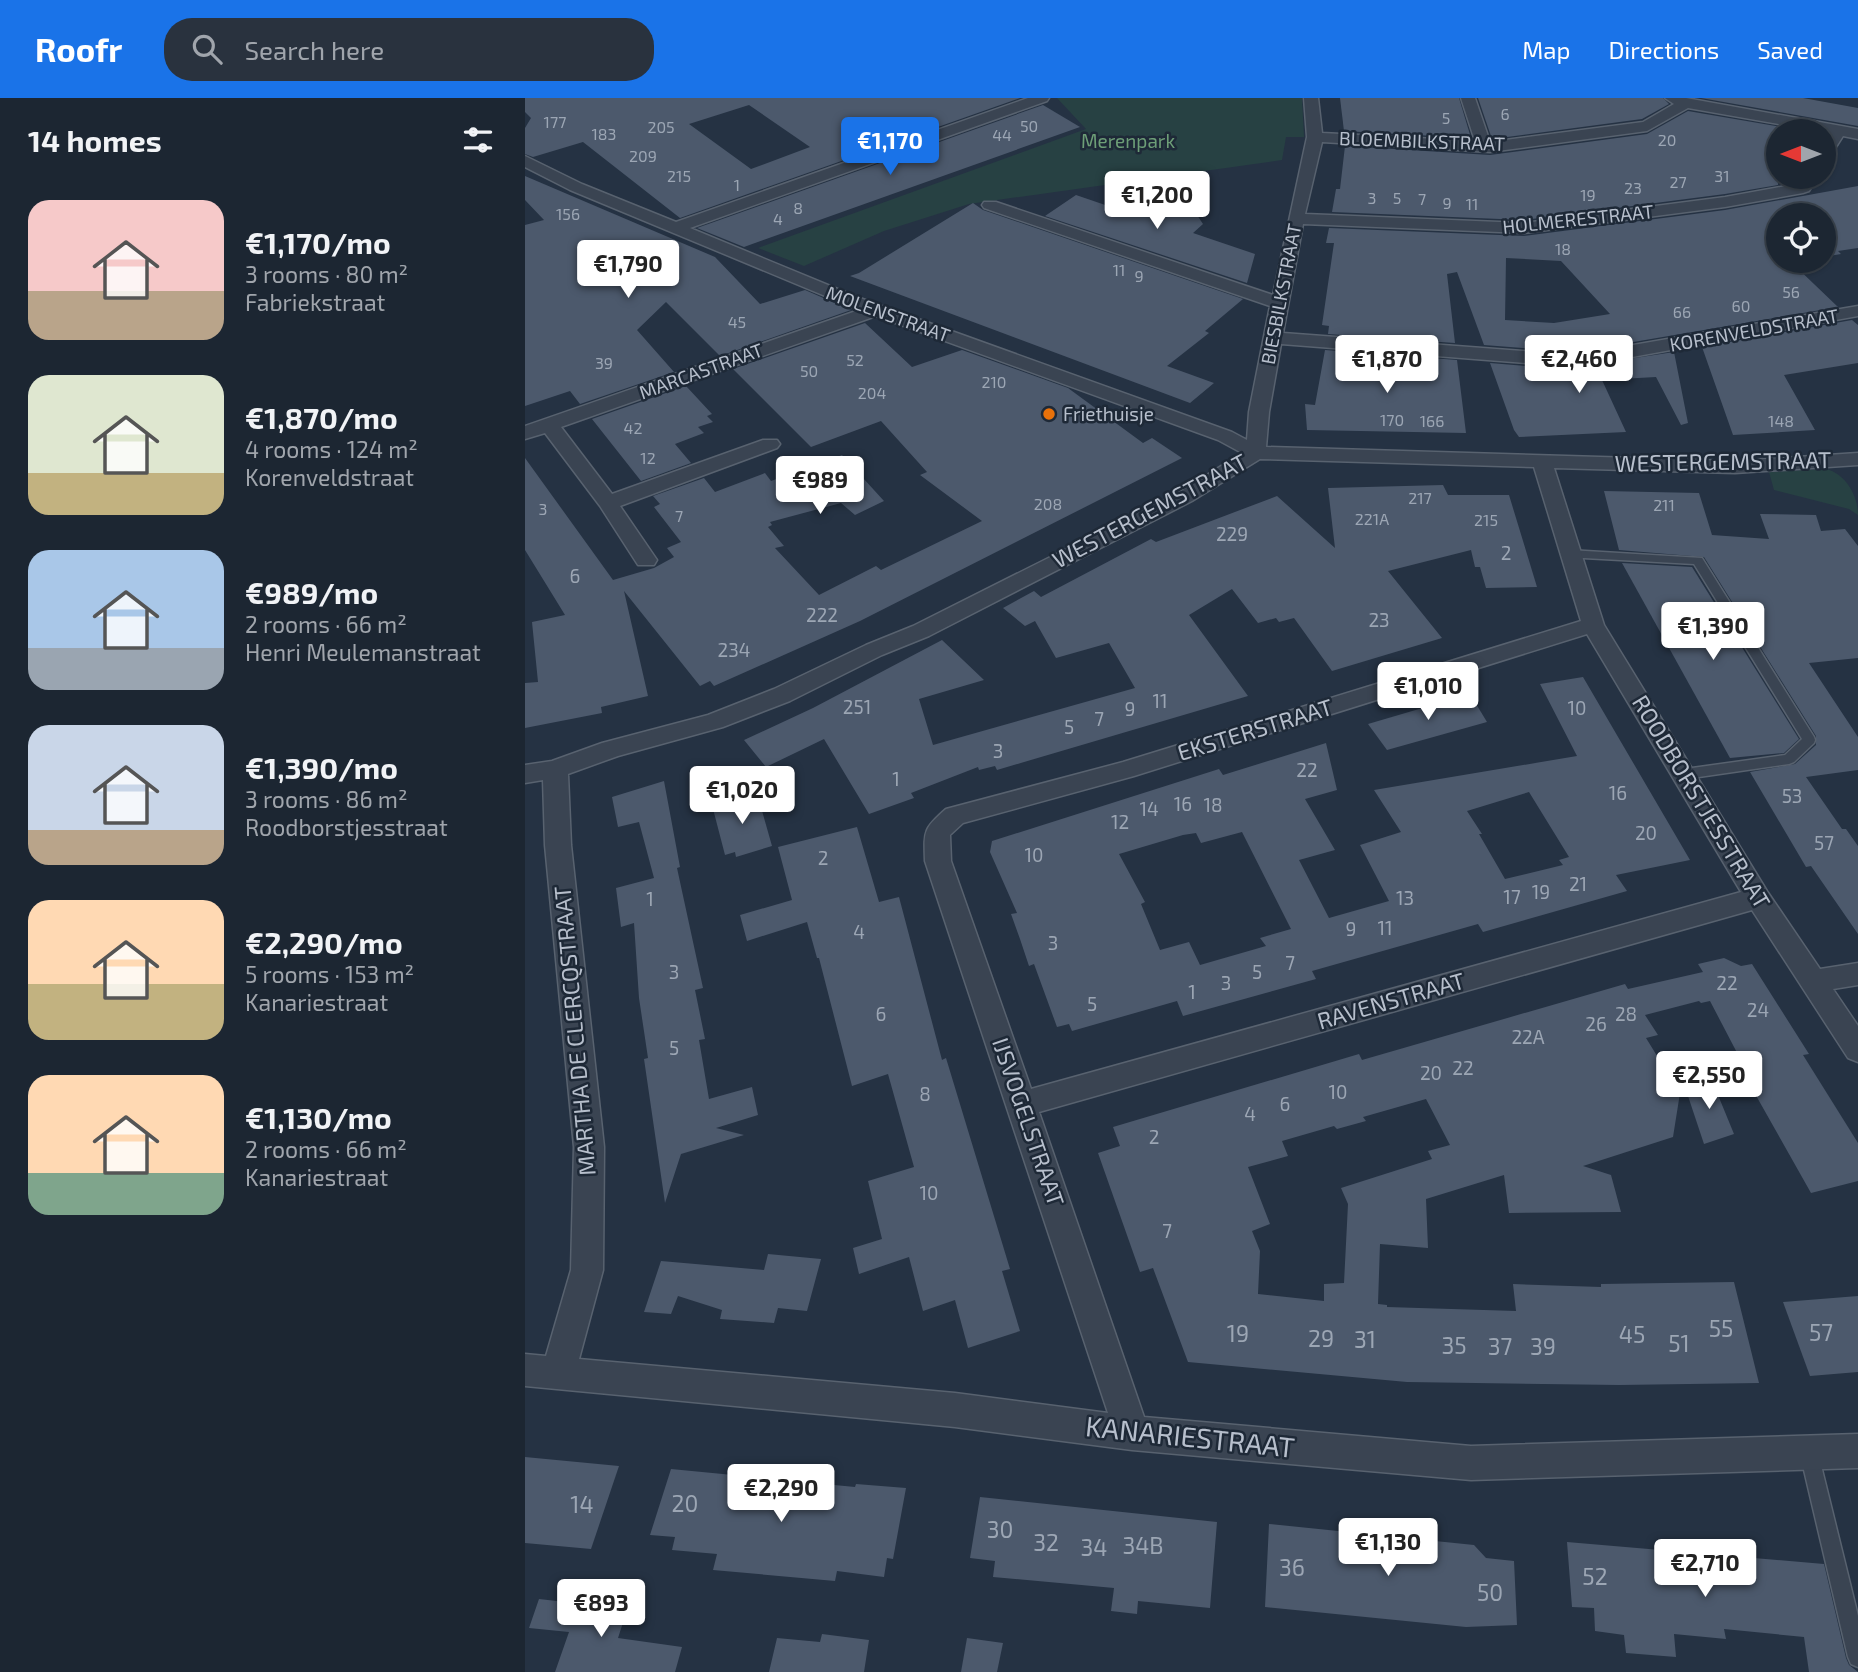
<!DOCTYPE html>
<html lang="en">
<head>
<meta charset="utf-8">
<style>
  :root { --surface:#1c2632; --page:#29323e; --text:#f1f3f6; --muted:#a0a5ac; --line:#3a434d; --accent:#1a73e8 }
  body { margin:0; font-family:"Exo 2",sans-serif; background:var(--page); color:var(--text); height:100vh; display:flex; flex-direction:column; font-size:26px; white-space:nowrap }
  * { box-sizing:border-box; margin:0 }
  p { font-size:23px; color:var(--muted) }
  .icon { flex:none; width:38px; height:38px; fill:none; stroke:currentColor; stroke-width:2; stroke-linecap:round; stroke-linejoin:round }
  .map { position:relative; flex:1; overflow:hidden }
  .side { display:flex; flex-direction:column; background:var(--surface); width:525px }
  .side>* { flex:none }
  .needle { width:46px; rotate:270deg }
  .buttons { position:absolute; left:1241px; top:21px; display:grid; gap:14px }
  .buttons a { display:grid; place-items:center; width:70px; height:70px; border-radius:50%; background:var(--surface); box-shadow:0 2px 5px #0004,0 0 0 2px var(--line); font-size:35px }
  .price { position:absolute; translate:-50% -60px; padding:0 16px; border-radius:7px; background:#fff; color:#222; font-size:23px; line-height:46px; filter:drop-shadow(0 2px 4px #0008) }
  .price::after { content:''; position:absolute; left:50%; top:42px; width:21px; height:16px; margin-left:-10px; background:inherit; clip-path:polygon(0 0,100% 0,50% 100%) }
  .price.selected { background:var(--accent); color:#fff }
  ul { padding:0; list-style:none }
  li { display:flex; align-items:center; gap:21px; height:175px; padding:0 28px }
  li span { display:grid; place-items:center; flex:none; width:196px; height:140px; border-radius:21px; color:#555 }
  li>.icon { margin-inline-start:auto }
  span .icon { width:84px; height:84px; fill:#fffc; stroke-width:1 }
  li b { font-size:30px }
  h2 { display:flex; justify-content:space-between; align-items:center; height:84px; padding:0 28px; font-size:30px }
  header { display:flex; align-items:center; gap:42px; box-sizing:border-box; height:98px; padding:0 35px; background:var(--accent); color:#fff }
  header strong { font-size:33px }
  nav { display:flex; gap:38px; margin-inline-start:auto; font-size:24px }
  .search { width:490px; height:63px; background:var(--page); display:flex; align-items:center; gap:18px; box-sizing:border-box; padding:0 24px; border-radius:28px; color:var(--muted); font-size:26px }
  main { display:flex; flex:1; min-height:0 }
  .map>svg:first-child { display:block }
</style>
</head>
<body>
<header>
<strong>Roofr</strong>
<div class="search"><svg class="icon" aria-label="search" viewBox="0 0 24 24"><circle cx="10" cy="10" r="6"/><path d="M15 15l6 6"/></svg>Search here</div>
<nav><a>Map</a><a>Directions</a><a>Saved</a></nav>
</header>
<main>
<section class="side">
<h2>14 homes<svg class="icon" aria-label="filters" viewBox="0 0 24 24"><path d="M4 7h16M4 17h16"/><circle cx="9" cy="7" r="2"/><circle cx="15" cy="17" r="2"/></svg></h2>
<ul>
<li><span style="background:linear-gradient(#f6c9c9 65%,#b9a48a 0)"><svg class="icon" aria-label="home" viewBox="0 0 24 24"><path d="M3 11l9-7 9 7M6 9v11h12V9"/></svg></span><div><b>€1,170/mo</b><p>3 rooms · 80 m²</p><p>Fabriekstraat</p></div></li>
<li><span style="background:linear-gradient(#dfe7d0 70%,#c2b280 0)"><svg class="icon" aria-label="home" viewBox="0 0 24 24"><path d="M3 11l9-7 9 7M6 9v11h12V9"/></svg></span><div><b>€1,870/mo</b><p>4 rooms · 124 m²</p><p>Korenveldstraat</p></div></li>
<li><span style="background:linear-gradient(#a9c7e8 70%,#9aa5b1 0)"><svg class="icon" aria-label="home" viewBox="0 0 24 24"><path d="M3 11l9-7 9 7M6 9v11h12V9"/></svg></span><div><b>€989/mo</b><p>2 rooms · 66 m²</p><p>Henri Meulemanstraat</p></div></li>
<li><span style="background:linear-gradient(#c9d6e8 75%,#b9a48a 0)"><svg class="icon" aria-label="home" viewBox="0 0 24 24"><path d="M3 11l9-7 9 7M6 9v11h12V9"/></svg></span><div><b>€1,390/mo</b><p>3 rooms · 86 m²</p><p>Roodborstjesstraat</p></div></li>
<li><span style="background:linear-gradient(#ffd9b3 60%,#c2b280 0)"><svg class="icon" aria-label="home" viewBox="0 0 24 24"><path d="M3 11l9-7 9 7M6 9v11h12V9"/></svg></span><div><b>€2,290/mo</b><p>5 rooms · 153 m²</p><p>Kanariestraat</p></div></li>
<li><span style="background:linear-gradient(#ffd9b3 70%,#7fa58c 0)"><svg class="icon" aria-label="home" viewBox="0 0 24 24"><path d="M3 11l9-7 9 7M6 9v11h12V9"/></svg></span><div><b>€1,130/mo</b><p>2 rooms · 66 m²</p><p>Kanariestraat</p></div></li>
</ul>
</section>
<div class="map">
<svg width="1333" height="1574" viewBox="0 0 1333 1574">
  <rect width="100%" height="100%" fill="#253243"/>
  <g fill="#274143">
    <polygon points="532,0 777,0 779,39 761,39 757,62 444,106 359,133 279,168 233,150 561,31"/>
    <path d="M 1301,371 C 1321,376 1333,398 1333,417 L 1324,411 L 1249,392 L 1244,374 Z"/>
  </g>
  <g fill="#4c596c" fill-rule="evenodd">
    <path d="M 0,0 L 495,0 L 155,120 L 58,44 L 8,59 L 0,56 L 0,30 L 6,20 L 0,14 ZM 224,7 L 285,49 L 226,71 L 164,26 Z"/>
    <polygon points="815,0 934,0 946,40 819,33"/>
    <polygon points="953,0 1138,0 1144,6 1117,21 967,41"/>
    <polygon points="1176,0 1278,0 1333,10 1333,28"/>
    <polygon points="518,7 555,29 219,149 172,130"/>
    <polygon points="1163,13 1279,33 1253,33 1253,87 1200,96 999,122 807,114 811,91 815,91 820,48 965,57 1122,36"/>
    <polygon points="0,78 190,159 235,206 280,192 326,212 195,258 141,204 112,232 149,274 55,306 45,293 0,308 0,127 19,122 0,102"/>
    <polygon points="623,86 641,112 660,99 678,126 668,135 730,156 722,185 520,118 551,97 589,110"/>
    <path d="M 1333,88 L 1333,150 L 1313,153 L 1316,156 L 1298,159 L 1298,117 L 1253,117 L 1253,163 L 1277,163 L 1266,164 L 1313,209 L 1085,248 L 1038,253 L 959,247 L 932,174 L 922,176 L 930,245 L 803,236 L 804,228 L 797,227 L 809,145 L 801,145 L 804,130 L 999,138 L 1200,112 ZM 981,160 L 1036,163 L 1085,216 L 1029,225 L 980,222 Z"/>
    <polygon points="448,105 458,112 718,201 680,233 684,235 642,268 689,285 665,305 325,178 334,175"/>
    <polygon points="1327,222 1333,227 1333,265 1259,277 1290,332 1208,337 1177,249"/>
    <polygon points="340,225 387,269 437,252 543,290 618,345 627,340 657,360 335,523 189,588 185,583 175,588 99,493 123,598 76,609 77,615 0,630 0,585 13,584 7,524 40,517 0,452 0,360 88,482 129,470 149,459 142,450 156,444 129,409 135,406 128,398 179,380 190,394 240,375 246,383 317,357 359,403 330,417 316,405 245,424 247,427 243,429 259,448 250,450 294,497 351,468 356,472 457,423 395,377 402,374 356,323 286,349 208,271"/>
    <polygon points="800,252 932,262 941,335 782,332 780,306 790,307"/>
    <polygon points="1149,254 1163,325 1156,327 1131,279 1077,282 1101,334 994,339 989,332 965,265 1038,271"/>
    <polygon points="161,288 187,316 182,318 188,324 173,329 179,335 150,346 166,365 116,383 67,321"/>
    <polygon points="918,387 923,397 984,397 1012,489 961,490 955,469 950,469 946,452 863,473 917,540 807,573 769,520 754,524 751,520 733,525 707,491 664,517 723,598 472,672 470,668 454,672 453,669 386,695 389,700 344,716 299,641 241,669 219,642 288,610 417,542 459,582 394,601 408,647 610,590 584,545 531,560 510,523 500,528 478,510 509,493 516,499 626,441 631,444 752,398 810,450 803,390"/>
    <polygon points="1079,393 1174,395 1187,437 1244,441 1235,416 1291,417 1296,433 1320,431 1333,448 1333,560 1284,565 1333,639 1333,672 1281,679 1317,731 1321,731 1333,748 1333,836 1286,768 1281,769 1225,674 1270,666 1291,647 1291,638 1179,459 1094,452"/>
    <polygon points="1097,465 1167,469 1274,641 1259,655 1205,660"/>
    <path d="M 1058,579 L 1165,762 L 1091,777 L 1102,793 L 958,834 L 953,826 L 787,873 L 791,881 L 658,918 L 652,903 L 547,933 L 544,926 L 532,929 L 509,866 L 504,868 L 495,841 L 486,816 L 492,815 L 465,754 L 467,743 L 694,671 L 698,677 L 801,645 L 812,692 L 780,701 L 810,752 L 774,762 L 804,820 L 864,803 L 835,747 L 876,734 L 849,692 L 1052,658 L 1015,586 ZM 1004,694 L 1044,759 L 1034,762 L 1038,767 L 980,781 L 954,736 L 957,736 L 942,713 ZM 717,734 L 766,831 L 735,840 L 741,848 L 675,867 L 664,844 L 635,852 L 616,806 L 620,804 L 594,756 L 658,737 L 671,735 L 676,745 Z"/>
    <polygon points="945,596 962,624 862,652 843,626"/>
    <polygon points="139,683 155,769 152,770 178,890 170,892 180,941 174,942 184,1001 227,989 233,1017 191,1030 219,1037 156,1056 140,1105 119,961 123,960 114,900 109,825 96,829 91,790 129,780 114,724 93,729 87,699"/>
    <polygon points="232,695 247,748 211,759 210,754 200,757 187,707"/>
    <polygon points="332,729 354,804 374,799 417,962 421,960 485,1171 477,1173 495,1233 443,1250 430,1202 398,1213 384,1159 334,1176 328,1150 357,1141 343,1083 389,1069 363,976 327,988 294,860 292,860 282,824 222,843 215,817 267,802 253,749"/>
    <path d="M 1199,860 L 1216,868 L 1227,866 L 1284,956 L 1278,957 L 1333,1045 L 1333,1083 L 1286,1095 L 1216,971 L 1220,970 L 1185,903 L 1176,905 L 1174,903 L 1120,917 L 1133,937 L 1121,940 L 1155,995 L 1148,1039 L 1058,1068 L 1086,1077 L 1096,1114 L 984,1115 L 979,1077 L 901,1101 L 903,1150 L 855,1146 L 853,1206 L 862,1207 L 862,1209 L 991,1213 L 988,1186 L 1076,1189 L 1076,1186 L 1209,1184 L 1234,1285 L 1094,1287 L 882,1284 L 663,1264 L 628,1170 L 615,1174 L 573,1055 L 595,1048 L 588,1029 L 834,956 L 837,962 L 1100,886 L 1103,891 L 1178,874 L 1173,866 ZM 901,1001 L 925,1047 L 903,1053 L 907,1061 L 816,1090 L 823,1106 L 819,1185 L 799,1186 L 799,1203 L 733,1196 L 735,1153 L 727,1133 L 745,1126 L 723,1069 L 763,1058 L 757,1043 L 809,1028 L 812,1031 L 841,1023 L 838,1019 Z"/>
    <polygon points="1186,980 1209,1036 1179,1046 1160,989"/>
    <polygon points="243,1156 296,1161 282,1213 253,1210 249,1225 195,1221 197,1212 153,1198 146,1216 119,1214 136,1163 239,1172"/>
    <polygon points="1333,1198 1333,1274 1285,1278 1258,1204"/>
    <polygon points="0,1359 94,1368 66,1451 0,1445"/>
    <polygon points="146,1371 330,1389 331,1386 381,1390 368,1461 362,1460 359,1479 312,1473 310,1483 188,1472 192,1456 147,1452 150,1439 125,1437"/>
    <polygon points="455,1399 692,1424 685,1510 613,1503 612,1516 586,1513 589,1490 468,1479 470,1463 445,1460"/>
    <polygon points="744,1426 949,1447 961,1460 989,1463 992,1527 941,1529 740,1509"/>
    <polygon points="1042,1444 1299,1466 1321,1560 1324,1567 1333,1574 1284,1574 1279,1539 1199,1531 1201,1541 1149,1536 1151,1559 1101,1555 1099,1537 1070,1533 1069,1510 1047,1509"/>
    <polygon points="80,1496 106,1500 93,1540 157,1549 150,1574 30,1574 44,1534 4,1530 14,1501 76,1508"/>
    <polygon points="297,1536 344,1542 339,1574 244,1574 252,1540 295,1544"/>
    <polygon points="442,1540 478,1545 472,1574 436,1574"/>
  </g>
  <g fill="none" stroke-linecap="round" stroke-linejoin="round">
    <g stroke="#58626f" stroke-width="3">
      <g id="lane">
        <polygon points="1044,452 1177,460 1289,639 1290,642 1289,645 1269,664 1264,666 1160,681 1155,679 1153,676 1155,673 1160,671 1260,657 1277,641 1169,466 1040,459 1038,456"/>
        <polygon points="1284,1346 1291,1348 1293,1355 1333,1518 1333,1569 1326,1566 1323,1559 1275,1355 1277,1348"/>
      </g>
    </g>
    <g stroke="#58626f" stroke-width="3">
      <path id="street" d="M 503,0 L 524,0 L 522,3 L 165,130 L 332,199 L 707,334 L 722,342 L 724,314 L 745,208 L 459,110 L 457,107 L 459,104 L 471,104 L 748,197 L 782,39 L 779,0 L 793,0 L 797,35 L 950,43 L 936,0 L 950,0 L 965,44 L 1118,24 L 1149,6 L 1140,0 L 1161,0 L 1333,31 L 1333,41 L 1318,38 L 1304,60 L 1298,62 L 1298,44 L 1304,35 L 1163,10 L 1122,33 L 965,54 L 797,44 L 780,116 L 999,125 L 1200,99 L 1272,86 L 1277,79 L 1293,79 L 1284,93 L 1278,95 L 1200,109 L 999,135 L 778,126 L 758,235 L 1038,256 L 1085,251 L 1333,208 L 1333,218 L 1085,263 L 1038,268 L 756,246 L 744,314 L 741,349 L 1210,363 L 1333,355 L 1333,367 L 1210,375 L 1029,370 L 1079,527 L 1242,793 L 1295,871 L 1333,865 L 1333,887 L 1308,891 L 1333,928 L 1333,964 L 1323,960 L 1227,812 L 514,1014 L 619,1319 L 946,1348 L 1333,1336 L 1333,1370 L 946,1382 L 607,1352 L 430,1329 L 0,1288 L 0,1256 L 21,1258 L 46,1172 L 49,1049 L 20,747 L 18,682 L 0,685 L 0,667 L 27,663 L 77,645 L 183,617 L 249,591 L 341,547 L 388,528 L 653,395 L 717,355 L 693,342 L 351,218 L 36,329 L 87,396 L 238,342 L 252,342 L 255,346 L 252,350 L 95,408 L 132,462 L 129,467 L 113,467 L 75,408 L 20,335 L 0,341 L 0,328 L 334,212 L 45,92 L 0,69 L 0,58 L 57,86 L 151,124 ZM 735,361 L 1009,369 L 1056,523 L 598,664 L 421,711 C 398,731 399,733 400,763 L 583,1315 L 430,1295 L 54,1261 L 78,1172 L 79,1049 L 46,747 L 43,676 L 93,658 L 198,629 L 265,603 L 357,557 L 404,538 L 667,403 ZM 1062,536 L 1216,794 L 506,991 L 426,763 L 425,737 L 438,725 L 609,678 Z"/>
    </g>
    <use href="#lane" fill="#3a4452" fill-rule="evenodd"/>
    <use href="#street" fill="#3a4452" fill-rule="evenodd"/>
  </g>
  <circle fill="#e8710a" stroke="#1e2937" stroke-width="2.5" cx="524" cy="316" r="7"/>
  <g text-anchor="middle" stroke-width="5" stroke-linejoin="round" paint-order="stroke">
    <g font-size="16" fill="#9ca6b4">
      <text x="980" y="22">6</text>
      <text x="921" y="26">5</text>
      <text x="30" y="30">177</text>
      <text x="504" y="34">50</text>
      <text x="136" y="35">205</text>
      <text x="79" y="42">183</text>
      <text x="477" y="43">44</text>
      <text x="1142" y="48">20</text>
      <text x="118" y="64">209</text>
      <text x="154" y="84">215</text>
      <text x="1197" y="84">31</text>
      <text x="1153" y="90">27</text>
      <text x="212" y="93">1</text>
      <text x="1108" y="96">23</text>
      <text x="1063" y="103">19</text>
      <text x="847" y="106">3</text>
      <text x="872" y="106">5</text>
      <text x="897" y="107">7</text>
      <text x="922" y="111">9</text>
      <text x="947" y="112">11</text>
      <text x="273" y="116">8</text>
      <text x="43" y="122">156</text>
      <text x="253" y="127">4</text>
      <text x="1038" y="157">18</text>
      <text x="594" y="178">11</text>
      <text x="614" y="184">9</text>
      <text x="1266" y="200">56</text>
      <text x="1216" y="214">60</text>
      <text x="1157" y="220">66</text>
      <text x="212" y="230">45</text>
      <text x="330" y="268">52</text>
      <text x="79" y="271">39</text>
      <text x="284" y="279">50</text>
      <text x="469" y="290">210</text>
      <text x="347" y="301">204</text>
      <text x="867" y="328">170</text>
      <text x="907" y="329">166</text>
      <text x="1256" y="329">148</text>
      <text x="108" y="336">42</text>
      <text x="123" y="366">12</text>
      <text x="895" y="406">217</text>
      <text x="523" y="412">208</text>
      <text x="1139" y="413">211</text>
      <text x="18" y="417">3</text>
      <text x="154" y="424">7</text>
      <text x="847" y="427">221A</text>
      <text x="961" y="428">215</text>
    </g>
    <g font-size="19" fill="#6d9e77" stroke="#1e2937">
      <text x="603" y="50">Merenpark</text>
    </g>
    <g font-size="19" fill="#b7bfcc" stroke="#1e2937">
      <text transform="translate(897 43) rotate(2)" y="7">BLOEMBILKSTRAAT</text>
      <text transform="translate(1053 121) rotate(-6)" y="7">HOLMERESTRAAT</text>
      <text transform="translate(756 196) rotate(-79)" y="7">BIESBILKSTRAAT</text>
      <text transform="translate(363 216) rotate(20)" y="7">MOLENSTRAAT</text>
      <text transform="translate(1229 232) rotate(-10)" y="7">KORENVELDSTRAAT</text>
      <text transform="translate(176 273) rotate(-20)" y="7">MARCASTRAAT</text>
    </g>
    <g font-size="19" fill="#b7bfcc" stroke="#1e2937" text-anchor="start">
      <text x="538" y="323">Friethuisje</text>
    </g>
    <g font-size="19" fill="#9ca6b4">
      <text x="707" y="443">229</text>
      <text x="981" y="462">2</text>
      <text x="50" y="485">6</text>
      <text x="297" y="524">222</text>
      <text x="854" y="529">23</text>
      <text x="209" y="559">234</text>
      <text x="635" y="610">11</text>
      <text x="332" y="616">251</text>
      <text x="1052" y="617">10</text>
      <text x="605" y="618">9</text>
      <text x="574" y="628">7</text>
      <text x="544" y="636">5</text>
      <text x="473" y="660">3</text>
      <text x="782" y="679">22</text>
      <text x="371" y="688">1</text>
      <text x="1093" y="702">16</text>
      <text x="1267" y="705">53</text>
      <text x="658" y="713">16</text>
      <text x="688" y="714">18</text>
      <text x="624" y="718">14</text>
      <text x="595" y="731">12</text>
      <text x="1121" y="742">20</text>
      <text x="1299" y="752">57</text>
      <text x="509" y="764">10</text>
      <text x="298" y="767">2</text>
      <text x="1053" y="793">21</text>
      <text x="1016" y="801">19</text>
      <text x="987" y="806">17</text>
      <text x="880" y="807">13</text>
      <text x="125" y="808">1</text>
      <text x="860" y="837">11</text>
      <text x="826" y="838">9</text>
      <text x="334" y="841">4</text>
      <text x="528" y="852">3</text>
      <text x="765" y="872">7</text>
      <text x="149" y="881">3</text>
      <text x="732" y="881">5</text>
      <text x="701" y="892">3</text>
      <text x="1202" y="892">22</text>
      <text x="667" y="901">1</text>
      <text x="567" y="913">5</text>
      <text x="1233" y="919">24</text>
      <text x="356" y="923">6</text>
      <text x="1101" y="923">28</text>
      <text x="1071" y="933">26</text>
      <text x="1003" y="946">22A</text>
      <text x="149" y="957">5</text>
      <text x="938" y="977">22</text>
      <text x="906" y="982">20</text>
      <text x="813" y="1001">10</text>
      <text x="400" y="1003">8</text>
      <text x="760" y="1013">6</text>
      <text x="725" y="1023">4</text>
      <text x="629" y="1046">2</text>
      <text x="404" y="1102">10</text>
      <text x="642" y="1140">7</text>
    </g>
    <g font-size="23" fill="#b7bfcc" stroke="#1e2937">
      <text transform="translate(1198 364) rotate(-1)" y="8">WESTERGEMSTRAAT</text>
      <text transform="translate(625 413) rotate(-28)" y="8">WESTERGEMSTRAAT</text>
      <text transform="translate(730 632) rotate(-17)" y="8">EKSTERSTRAAT</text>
      <text transform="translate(1176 704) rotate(59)" y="8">ROODBORSTJESSTRAAT</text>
      <text transform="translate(866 903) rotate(-16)" y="8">RAVENSTRAAT</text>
      <text transform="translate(50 933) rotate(-95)" y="8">MARTHA DE CLERCQSTRAAT</text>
      <text transform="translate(503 1024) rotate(71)" y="8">IJSVOGELSTRAAT</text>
    </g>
    <g font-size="23" fill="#9ca6b4">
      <text x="1196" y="1239">55</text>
      <text x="1296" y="1243">57</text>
      <text x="713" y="1244">19</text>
      <text x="1107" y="1245">45</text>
      <text x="796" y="1249">29</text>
      <text x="840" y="1250">31</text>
      <text x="1154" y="1254">51</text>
      <text x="929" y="1256">35</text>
      <text x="975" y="1257">37</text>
      <text x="1018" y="1257">39</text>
      <text x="160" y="1414">20</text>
      <text x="57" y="1415">14</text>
      <text x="475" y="1440">30</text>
      <text x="521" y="1453">32</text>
      <text x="618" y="1456">34B</text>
      <text x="569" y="1458">34</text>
      <text x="767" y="1478">36</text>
      <text x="1070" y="1487">52</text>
      <text x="965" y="1503">50</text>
    </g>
    <g font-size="28" fill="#b7bfcc" stroke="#1e2937">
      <text transform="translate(665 1339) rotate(6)" y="10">KANARIESTRAAT</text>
    </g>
  </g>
</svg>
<div class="buttons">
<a><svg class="needle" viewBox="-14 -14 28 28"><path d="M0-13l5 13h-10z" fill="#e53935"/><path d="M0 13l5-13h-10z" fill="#a0a5ac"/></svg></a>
<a><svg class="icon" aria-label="locate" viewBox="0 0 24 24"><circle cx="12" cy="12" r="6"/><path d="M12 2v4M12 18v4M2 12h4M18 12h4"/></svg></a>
</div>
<b class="price selected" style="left:365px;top:79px">€1,170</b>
<b class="price" style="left:632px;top:133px">€1,200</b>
<b class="price" style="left:103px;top:202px">€1,790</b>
<b class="price" style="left:862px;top:297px">€1,870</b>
<b class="price" style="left:1054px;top:297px">€2,460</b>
<b class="price" style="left:295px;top:418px">€989</b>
<b class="price" style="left:1188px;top:564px">€1,390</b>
<b class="price" style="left:903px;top:624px">€1,010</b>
<b class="price" style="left:217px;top:728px">€1,020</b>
<b class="price" style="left:1184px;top:1013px">€2,550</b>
<b class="price" style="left:256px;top:1426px">€2,290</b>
<b class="price" style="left:863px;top:1480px">€1,130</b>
<b class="price" style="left:1180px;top:1501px">€2,710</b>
<b class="price" style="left:76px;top:1541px">€893</b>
</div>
</main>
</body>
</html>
